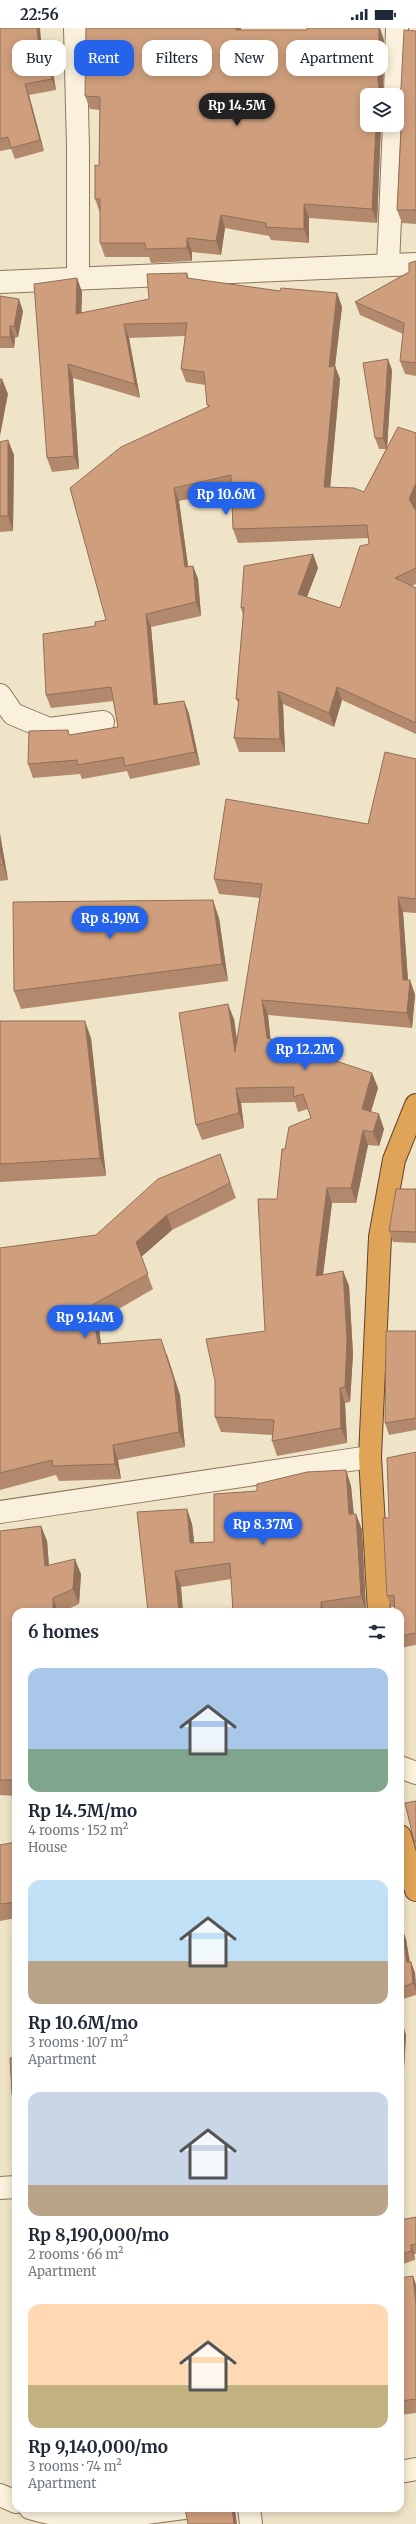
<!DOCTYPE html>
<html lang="en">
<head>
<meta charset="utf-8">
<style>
  :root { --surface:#fff; --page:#f2f2f3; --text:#1f2937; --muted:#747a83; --accent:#2563eb }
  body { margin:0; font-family:Merriweather,serif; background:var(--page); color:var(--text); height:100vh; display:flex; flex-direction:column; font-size:15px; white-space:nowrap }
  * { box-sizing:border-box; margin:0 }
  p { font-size:13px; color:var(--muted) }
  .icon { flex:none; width:22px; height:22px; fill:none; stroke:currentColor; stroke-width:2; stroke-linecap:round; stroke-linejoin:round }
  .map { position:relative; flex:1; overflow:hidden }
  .side { position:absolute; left:12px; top:1580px; width:392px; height:904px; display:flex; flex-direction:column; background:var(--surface); border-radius:12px; box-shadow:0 2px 10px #0003 }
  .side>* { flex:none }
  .banner { position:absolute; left:12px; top:12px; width:392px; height:36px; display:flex; gap:8px }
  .fabs { position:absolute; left:360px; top:60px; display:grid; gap:8px }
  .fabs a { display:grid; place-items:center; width:44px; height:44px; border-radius:8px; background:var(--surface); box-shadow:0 2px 10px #0003; font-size:20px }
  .price { position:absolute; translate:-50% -34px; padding:0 9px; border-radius:14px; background:var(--accent); color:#fff; font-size:13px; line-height:26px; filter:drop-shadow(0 1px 2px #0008) }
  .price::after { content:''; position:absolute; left:50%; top:24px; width:12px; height:9px; margin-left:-6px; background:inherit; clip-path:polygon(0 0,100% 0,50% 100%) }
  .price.current { background:#222; color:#fff }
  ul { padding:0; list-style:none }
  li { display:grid; align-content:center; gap:8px; height:212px; padding:0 16px }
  li span { display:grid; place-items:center; height:124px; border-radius:12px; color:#555 }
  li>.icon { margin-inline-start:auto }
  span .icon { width:72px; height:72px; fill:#fffc; stroke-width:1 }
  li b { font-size:17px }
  h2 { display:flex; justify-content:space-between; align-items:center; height:48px; padding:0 16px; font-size:17px }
  .chip { padding:0 14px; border-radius:12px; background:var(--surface); box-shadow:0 2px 10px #0003; font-size:14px; line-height:36px }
  .chip.current { background:var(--accent); color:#fff }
  .status { display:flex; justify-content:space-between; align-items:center; height:28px; padding:0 20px; background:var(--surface); direction:ltr }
  .status svg { height:11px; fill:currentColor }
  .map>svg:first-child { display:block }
</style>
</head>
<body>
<div class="status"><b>22:56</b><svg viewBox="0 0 49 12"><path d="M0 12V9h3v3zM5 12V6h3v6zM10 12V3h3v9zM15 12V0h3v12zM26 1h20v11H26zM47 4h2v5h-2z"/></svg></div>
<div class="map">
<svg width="416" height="2496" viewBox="0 0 416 2496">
  <rect width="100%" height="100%" fill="#f0e4c8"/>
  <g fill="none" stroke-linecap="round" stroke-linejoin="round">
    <g stroke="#8d765c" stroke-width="24">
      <g id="minor">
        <polyline points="75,0 78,119 78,249"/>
        <polyline points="395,67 397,0"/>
        <polyline points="388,237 394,97"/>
        <polyline points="0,254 416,236"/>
        <polyline points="0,667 13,686 49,701 103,694"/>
        <polyline points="0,1484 370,1429"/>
        <polyline points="400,1739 416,1745"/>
        <polyline points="0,2160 16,2159"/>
        <polyline points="400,2444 416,2441"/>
        <polyline points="0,2467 16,2474"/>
        <path d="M 30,2480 C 80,2496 133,2487 184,2480"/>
        <polyline points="249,2480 251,2496"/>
      </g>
    </g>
    <g stroke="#5b4430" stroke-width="24">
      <g id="highway">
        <polyline points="379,1584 370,1429 380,1209 394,1132 416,1077"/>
        <polyline points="400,1808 416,1862"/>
      </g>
    </g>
    <use href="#minor" stroke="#faf1dc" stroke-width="22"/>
    <use href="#highway" stroke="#e0a458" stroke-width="22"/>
  </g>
  <g fill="#b2896c">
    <polygon points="0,0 42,23 51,33 56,62 29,67 44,123 15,131 11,121 0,123"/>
    <polygon points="241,2 384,12 383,62 389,66 396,65 401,60 416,3 416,196 402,195 397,182 401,87 397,85 397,67 367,67 367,97 381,97 377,195 309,190 309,215 271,212 269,208 225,200 221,227 192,224 192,233 151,235 149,229 105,229 100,215 100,185 95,171 99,138 100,82 90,81 85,68"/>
    <polygon points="416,233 416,348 405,346 400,333 403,306 360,287 355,274 409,244"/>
    <polygon points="187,245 189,251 280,263 337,265 342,279 335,338 340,351 330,460 364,464 386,421 379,421 375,410 392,342 387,419 416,405 416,480 415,482 416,483 416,556 412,558 416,560 416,706 342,672 334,699 283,676 285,724 239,724 234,710 239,676 236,671 243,587 241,580 313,526 318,540 307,569 340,580 369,516 369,510 238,515 233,501 232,462 179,473 188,538 193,538 198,551 201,588 151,599 158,676 184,673 189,686 200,737 130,751 127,743 82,751 80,746 33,750 28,736 70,707 118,699 114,673 51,680 46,667 95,598 106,592 208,379 206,357 186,354 181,341 185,308 129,310 140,370 73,350 79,441 52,444 47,430 77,250 82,264 81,285 149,271"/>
    <polygon points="0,268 23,283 18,309 15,310 14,320 0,320 0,321"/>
    <polygon points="8,412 14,427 13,503 0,504 0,414"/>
    <polygon points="416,731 416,885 403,884 408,952 410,952 415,967 412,1000 268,987 270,1011 372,1045 378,1060 371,1084 384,1101 379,1118 368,1117 356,1175 332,1175 323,1247 343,1243 349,1258 353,1326 350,1374 345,1375 347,1415 277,1428 272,1413 273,1407 221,1404 215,1389 265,1303 277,1171 285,1121 311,1090 308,1081 298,1084 295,1074 241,1075 244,1100 202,1112 196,1097 234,991 237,1014 260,870 219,866 214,851 368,796"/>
    <polygon points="0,806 8,852 0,853"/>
    <polygon points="219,890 228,953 21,981 14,963"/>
    <polygon points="0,993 91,1010 106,1148 0,1154"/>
    <polygon points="220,1126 236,1170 172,1202 141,1229 153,1261 98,1293 101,1316 167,1326 180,1367 185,1419 118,1432 121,1451 59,1453 56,1447 0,1462 0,1220 96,1207"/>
    <polygon points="416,1161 416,1215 393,1214 389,1203"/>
    <polygon points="416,1303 416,1402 389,1407 385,1395"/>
    <polygon points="416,1424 416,1617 400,1620 400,1584 394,1579 391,1579 387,1568 389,1490"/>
    <polygon points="346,1442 351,1458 354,1486 356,1486 362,1502 366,1583 361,1584 233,1584 231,1551 181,1559 183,1584 148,1584 187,1481 192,1496 194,1515 214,1514 257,1463"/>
    <polygon points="41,1498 47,1513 49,1537 81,1546 79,1576 62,1584 16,1584 16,1768 0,1767 0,1503"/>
    <polygon points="416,1773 416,1819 414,1813"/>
    <polygon points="16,1814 16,1890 0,1893 0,1817"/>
    <polygon points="400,1900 402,1900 406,1911 410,1934 411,1934 415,1945 416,1955 416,1967 400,1972"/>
    <polygon points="400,1991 406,2007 402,2073 400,2073"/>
    <polygon points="16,2066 16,2078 12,2067"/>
    <polygon points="416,2189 416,2226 414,2226 415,2232 400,2237 400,2192"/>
    <polygon points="413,2248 416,2257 416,2385 400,2387 400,2250"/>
  </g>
  <g fill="#916f58">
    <polygon points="37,0 40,0 43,35 39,23"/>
    <polygon points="236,0 241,0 241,15 236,2"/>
    <polygon points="379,0 380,0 384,12 383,67 379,60 378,53"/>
    <polygon points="47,22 51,33 56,62 52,51"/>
    <polygon points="25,56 29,67 44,123 40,112"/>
    <polygon points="376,97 381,97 377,195 372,181"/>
    <polygon points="304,176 309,190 309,215 304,201"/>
    <polygon points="221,187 225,200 221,227 216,213"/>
    <polygon points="187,210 192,224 192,233 187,220"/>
    <polygon points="77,250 82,264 81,300 76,286"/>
    <polygon points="337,265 342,279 335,338 340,351 329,473 324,459 329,339"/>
    <polygon points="19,271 23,283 18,309 14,298"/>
    <polygon points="124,296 129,310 140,370 135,356"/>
    <polygon points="10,298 15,310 14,320 10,309"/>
    <polygon points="388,331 392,342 387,421 383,410"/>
    <polygon points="68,336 73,350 79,441 74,428"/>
    <polygon points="2,351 8,366 0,408 0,363"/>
    <polygon points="8,412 14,427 13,503 8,488"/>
    <polygon points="416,455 416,480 414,485 409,471"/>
    <polygon points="174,460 179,473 190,552 185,539"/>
    <polygon points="313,526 318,540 303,579 298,566"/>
    <polygon points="193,538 198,551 201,588 196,574"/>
    <polygon points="146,586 151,599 159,690 154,677"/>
    <polygon points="337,659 342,672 334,699 329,685"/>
    <polygon points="278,663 283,676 285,724 280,711"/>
    <polygon points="184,673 189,686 200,737 195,724"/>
    <polygon points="0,806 8,852 3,836 0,821"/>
    <polygon points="398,869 403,884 409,966 410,952 415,967 412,1000 407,985 403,952"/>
    <polygon points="213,872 219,890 228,953 222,936"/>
    <polygon points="262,972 268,987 272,1025 267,1010"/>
    <polygon points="228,976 234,991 241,1039 235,1024"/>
    <polygon points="85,993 91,1010 106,1148 100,1130"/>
    <polygon points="372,1045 378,1060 367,1096 362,1081"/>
    <polygon points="236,1060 241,1075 244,1100 239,1085"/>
    <polygon points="379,1086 384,1101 379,1118 373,1104"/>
    <polygon points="363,1102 368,1117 356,1175 351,1160"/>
    <polygon points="327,1160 332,1175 321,1263 316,1248"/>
    <polygon points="167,1187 172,1202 141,1229 136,1214"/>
    <polygon points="343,1243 349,1258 353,1326 350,1374 345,1359"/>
    <polygon points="92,1277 98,1293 103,1331 98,1316"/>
    <polygon points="161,1311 180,1367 185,1419 179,1404"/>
    <polygon points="340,1360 345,1375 347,1415 341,1400"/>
    <polygon points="113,1417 118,1432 121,1451 115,1436"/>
    <polygon points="346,1442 351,1458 355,1502 349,1486"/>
    <polygon points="187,1481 192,1496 196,1530 190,1515"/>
    <polygon points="356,1486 362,1502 366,1583 361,1568"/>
    <polygon points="41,1498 47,1513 50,1553 45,1538"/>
    <polygon points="75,1531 81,1546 79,1576 73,1561"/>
    <polygon points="175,1543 181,1559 183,1584 179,1584"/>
    <polygon points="53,1570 58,1584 53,1584"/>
    <polygon points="321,1574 325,1584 321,1584"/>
    <polygon points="402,1900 406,1911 411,1945 407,1934"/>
    <polygon points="411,1934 415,1945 416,1964 413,1955"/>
    <polygon points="401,1991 406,2007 402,2073 400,2067"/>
    <polygon points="411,2217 414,2226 415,2232 411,2223"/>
    <polygon points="413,2248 416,2257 416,2277"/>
    <polygon points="232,2480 234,2480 235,2482 237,2496 234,2496"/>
  </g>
  <g fill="#cf9f7d" stroke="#916f58">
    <polygon points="0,0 37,0 39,23 47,22 52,51 25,56 40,112 11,120 8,109 0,111"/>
    <polygon points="86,0 236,0 236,2 307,2 307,0 379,0 378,53 379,60 389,66 396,65 401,60 404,2 416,3 416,182 397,182 402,84 397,75 397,67 367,67 367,97 376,97 372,181 304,176 304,201 266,199 266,195 221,187 216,213 187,210 187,220 146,221 145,215 100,215 100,171 95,171 95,137 99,138 100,69 85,68"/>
    <polygon points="416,233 416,335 400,333 404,295 355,274 409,244 409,235"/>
    <polygon points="187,245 187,250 280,263 281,260 337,265 329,339 335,338 324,459 354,460 364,464 398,399 416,405 416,455 409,471 416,483 416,540 395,550 416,560 416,695 337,659 329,685 278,663 280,711 234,710 239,671 236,671 244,579 241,580 244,538 313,526 298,566 340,580 360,518 369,516 367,497 233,501 231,447 174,460 185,539 193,538 196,574 146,586 154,677 184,673 195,724 125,738 123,729 77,737 77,732 28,736 29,703 68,702 69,707 118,699 111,659 46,667 43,606 95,598 95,594 106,592 70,460 121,419 210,378 207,377 204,344 181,341 187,295 124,296 135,356 68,336 74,428 47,430 34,256 77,250 76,286 149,271 147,246"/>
    <polygon points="0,268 19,271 14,298 10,298 10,309 0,309"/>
    <polygon points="388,331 383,410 375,410 363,335"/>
    <polygon points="0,351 2,351 0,363"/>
    <polygon points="8,412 8,488 0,488 0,414"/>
    <polygon points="385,724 416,731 416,871 398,869 403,952 410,952 407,985 262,972 267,1010 372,1045 362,1081 379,1086 373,1104 363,1102 351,1160 327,1160 316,1248 343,1243 347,1311 345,1359 340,1360 341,1400 272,1413 274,1392 215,1389 215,1353 206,1311 265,1303 258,1171 277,1171 282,1121 285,1121 289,1099 311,1090 303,1066 293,1069 294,1059 236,1060 239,1085 196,1097 179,985 228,976 235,1024 262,856 214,851 226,771 368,796"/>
    <polygon points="0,821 3,836 0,837"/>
    <polygon points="213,872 222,936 14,963 13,874"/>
    <polygon points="0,993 85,993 100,1130 0,1136"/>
    <polygon points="220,1126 230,1155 167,1187 136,1214 148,1246 92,1277 98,1316 161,1311 174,1352 179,1404 113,1417 115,1436 53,1438 52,1432 0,1445 0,1220 96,1207 158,1151"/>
    <polygon points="396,1161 416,1161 416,1204 389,1203"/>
    <polygon points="386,1303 416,1303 416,1390 385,1395"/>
    <polygon points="416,1424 416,1605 400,1608 400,1584 395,1584 394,1567 387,1568 383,1490 389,1490 387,1430"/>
    <polygon points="346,1442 349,1486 356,1486 361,1568 321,1574 321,1584 233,1584 230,1535 175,1543 179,1584 148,1584 137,1484 187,1481 190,1515 214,1514 214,1466 257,1463 257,1456 307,1444"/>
    <polygon points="41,1498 45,1538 75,1531 73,1561 53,1570 53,1584 16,1584 16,1710 15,1710 16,1725 16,1752 0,1752 0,1503"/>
    <polygon points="416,1773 416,1813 414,1813 405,1775"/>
    <polygon points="16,1814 16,1874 0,1876 0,1817"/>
    <polygon points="400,1900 402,1900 407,1934 411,1934 413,1955 400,1960"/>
    <polygon points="16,2029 16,2066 12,2067 10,2030"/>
    <polygon points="416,2189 416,2216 411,2217 411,2223 400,2227 400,2192"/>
    <polygon points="413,2248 416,2277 416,2371 400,2373 400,2250"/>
    <polygon points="185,2480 232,2480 234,2496 188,2496"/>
  </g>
</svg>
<div class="fabs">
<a><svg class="icon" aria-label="layers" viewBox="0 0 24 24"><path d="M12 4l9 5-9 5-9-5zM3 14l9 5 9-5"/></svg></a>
</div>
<b class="price current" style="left:237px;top:99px">Rp 14.5M</b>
<b class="price" style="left:226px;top:488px">Rp 10.6M</b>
<b class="price" style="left:110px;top:912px">Rp 8.19M</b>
<b class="price" style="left:305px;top:1043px">Rp 12.2M</b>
<b class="price" style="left:85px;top:1311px">Rp 9.14M</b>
<b class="price" style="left:263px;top:1518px">Rp 8.37M</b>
<div class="banner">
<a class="chip">Buy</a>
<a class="chip current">Rent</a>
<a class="chip">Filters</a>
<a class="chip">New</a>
<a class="chip">Apartment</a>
</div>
<section class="side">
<h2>6 homes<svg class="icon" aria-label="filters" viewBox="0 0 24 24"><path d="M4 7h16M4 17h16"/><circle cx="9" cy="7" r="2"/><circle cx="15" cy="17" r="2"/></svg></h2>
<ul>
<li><span style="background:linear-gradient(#a9c7e8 65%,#7fa58c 0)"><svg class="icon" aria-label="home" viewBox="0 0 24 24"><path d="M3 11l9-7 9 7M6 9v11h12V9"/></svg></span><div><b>Rp 14.5M/mo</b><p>4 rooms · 152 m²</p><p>House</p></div></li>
<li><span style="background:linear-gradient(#bfe0f5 65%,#b9a48a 0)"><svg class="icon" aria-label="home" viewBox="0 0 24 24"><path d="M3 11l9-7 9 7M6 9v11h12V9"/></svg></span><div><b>Rp 10.6M/mo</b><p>3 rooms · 107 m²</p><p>Apartment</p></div></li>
<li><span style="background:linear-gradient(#c9d6e8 75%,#b9a48a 0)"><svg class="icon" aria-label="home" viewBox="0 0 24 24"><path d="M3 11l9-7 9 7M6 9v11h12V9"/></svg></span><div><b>Rp 8,190,000/mo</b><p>2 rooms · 66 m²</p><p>Apartment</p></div></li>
<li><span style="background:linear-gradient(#ffd9b3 65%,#c2b280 0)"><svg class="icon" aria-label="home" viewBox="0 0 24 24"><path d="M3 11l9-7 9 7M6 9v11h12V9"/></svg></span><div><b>Rp 9,140,000/mo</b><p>3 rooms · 74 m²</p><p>Apartment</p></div></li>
</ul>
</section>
</div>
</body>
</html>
